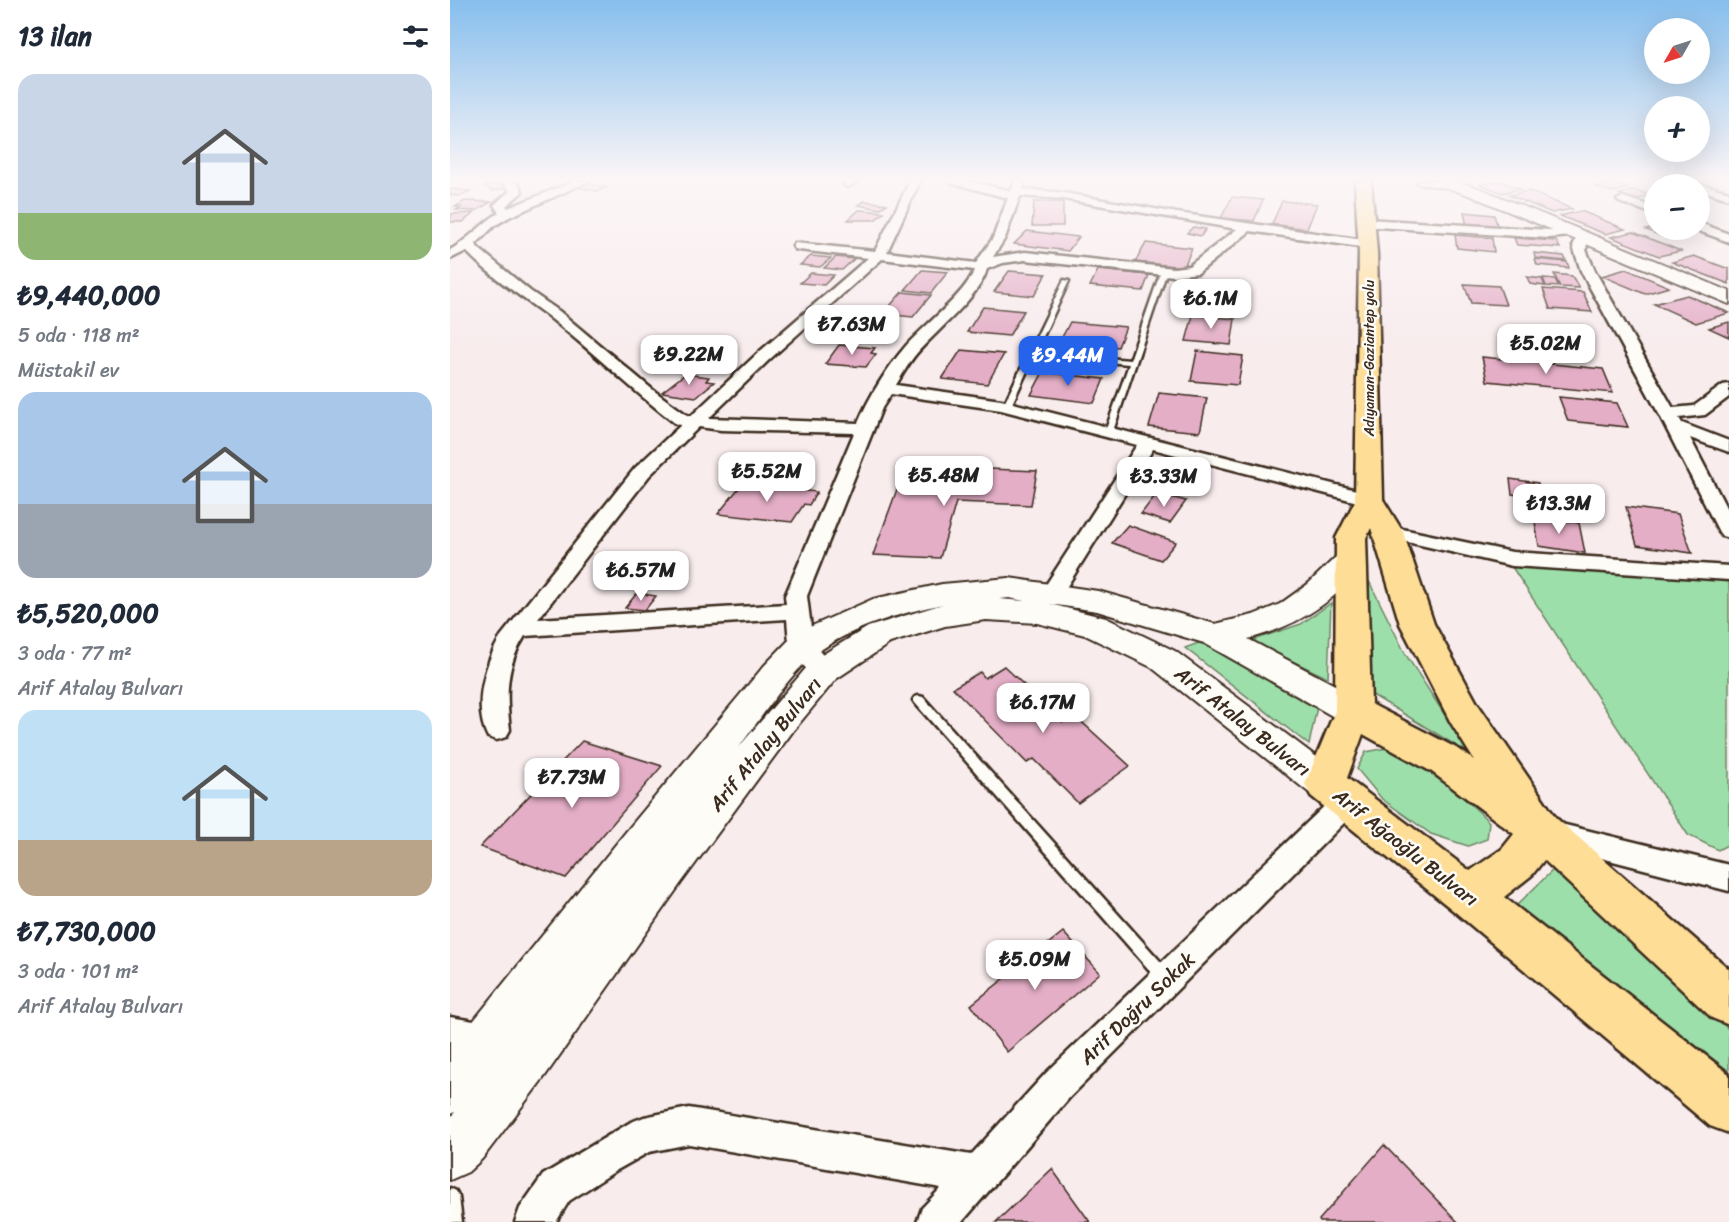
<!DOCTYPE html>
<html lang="tr">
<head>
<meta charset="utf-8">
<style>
  :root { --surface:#fff; --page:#f2f2f3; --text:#1f2937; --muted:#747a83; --accent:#2563eb }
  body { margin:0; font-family:Sriracha,sans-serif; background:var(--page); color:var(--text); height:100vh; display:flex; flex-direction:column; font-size:22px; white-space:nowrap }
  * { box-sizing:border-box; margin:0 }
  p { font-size:20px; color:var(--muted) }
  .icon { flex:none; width:33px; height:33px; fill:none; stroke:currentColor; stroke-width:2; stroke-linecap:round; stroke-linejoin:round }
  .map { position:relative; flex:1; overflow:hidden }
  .details { display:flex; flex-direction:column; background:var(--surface); width:450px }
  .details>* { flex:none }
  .needle { width:39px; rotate:231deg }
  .buttons { position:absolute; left:1194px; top:18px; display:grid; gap:12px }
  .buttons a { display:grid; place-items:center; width:66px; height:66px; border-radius:50%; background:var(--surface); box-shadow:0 6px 24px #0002; font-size:30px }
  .price { position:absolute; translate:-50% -51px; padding:0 14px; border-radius:12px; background:#fff; color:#222; font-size:20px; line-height:39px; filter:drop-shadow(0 2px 3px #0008) }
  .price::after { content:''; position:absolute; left:50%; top:36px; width:18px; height:14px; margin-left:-9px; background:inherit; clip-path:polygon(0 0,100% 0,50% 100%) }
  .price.selected { background:var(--accent); color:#fff }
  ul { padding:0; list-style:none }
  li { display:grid; align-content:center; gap:12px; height:318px; padding:0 18px }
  li span { display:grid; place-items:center; height:186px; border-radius:18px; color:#555 }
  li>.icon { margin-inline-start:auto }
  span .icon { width:108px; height:108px; fill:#fffc; stroke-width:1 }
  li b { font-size:26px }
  h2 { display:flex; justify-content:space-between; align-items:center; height:72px; padding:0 18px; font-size:26px }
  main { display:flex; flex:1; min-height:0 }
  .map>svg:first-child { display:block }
</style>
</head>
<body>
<main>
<section class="details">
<h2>13 ilan<svg class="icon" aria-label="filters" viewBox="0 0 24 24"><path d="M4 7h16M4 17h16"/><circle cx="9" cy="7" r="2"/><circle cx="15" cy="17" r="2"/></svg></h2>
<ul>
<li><span style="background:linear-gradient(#c9d6e8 75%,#8fb573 0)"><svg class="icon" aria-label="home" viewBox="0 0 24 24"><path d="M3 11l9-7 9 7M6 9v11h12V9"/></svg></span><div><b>₺9,440,000</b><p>5 oda · 118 m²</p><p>Müstakil ev</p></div></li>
<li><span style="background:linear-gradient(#a9c7e8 60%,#9aa5b1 0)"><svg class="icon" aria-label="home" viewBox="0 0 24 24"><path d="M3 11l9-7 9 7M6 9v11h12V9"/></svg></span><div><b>₺5,520,000</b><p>3 oda · 77 m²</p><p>Arif Atalay Bulvarı</p></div></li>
<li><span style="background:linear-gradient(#bfe0f5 70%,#b9a48a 0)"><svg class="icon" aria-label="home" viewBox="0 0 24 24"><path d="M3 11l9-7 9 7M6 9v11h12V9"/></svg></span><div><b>₺7,730,000</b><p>3 oda · 101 m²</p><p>Arif Atalay Bulvarı</p></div></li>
</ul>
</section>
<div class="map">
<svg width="1279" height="1222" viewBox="0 0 1279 1222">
  <rect width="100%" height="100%" fill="#f8eced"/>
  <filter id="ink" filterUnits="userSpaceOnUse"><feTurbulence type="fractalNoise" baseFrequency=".0167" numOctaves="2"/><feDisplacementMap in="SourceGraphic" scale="12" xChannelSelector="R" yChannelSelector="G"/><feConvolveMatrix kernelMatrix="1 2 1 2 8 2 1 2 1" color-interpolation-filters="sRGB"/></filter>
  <g filter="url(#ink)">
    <g fill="#9ddfaa" stroke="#6c8464" stroke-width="1.5">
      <polygon points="1062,567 1279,578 1279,844 1268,850 1238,835"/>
      <polygon points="915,573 956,655 1020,754 911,688"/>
      <polygon points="881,603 878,678 800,641 851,624"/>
      <polygon points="754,641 869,697 859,745 735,648"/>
      <path d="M 937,748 C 976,768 1009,790 1039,822 L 1037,839 L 1018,846 L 981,834 L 932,799 L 907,769 L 916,752 Z"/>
      <polygon points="1106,867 1154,905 1279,1030 1279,1071 1065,907"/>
    </g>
    <g fill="#e4aec6" stroke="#3b2a1e" stroke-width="1.5">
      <polygon points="1050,181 1071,189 1052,193 1030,184"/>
      <polygon points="54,182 61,187 42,191 35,186"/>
      <polygon points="1160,182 1178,188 1163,192 1145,187"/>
      <polygon points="134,183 157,187 148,191 125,187"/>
      <polygon points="0,189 20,191 9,196 0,195"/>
      <polygon points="1184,190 1201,195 1185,200 1169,194"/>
      <polygon points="1079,191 1122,209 1102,213 1059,195"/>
      <polygon points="782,197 813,200 804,221 771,218"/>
      <polygon points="15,201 41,202 26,211 6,210 11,207 5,207"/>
      <polygon points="415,201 437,204 429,209 408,205"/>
      <polygon points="832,201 867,204 857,229 822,224"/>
      <polygon points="584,202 613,202 613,226 582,226"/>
      <polygon points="409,210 434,212 425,220 398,220"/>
      <polygon points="1131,211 1175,229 1155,234 1110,216"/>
      <polygon points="1014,212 1044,215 1048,228 1017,226"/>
      <polygon points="24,213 13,222 0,222 1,214"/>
      <polygon points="743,227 756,229 751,236 737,233"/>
      <polygon points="1204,228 1228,230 1237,233 1217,238 1196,230"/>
      <polygon points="577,231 629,237 618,251 564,244"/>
      <polygon points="1183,232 1231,251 1209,256 1161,237"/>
      <polygon points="1005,235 1042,238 1044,252 1007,248"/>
      <polygon points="1064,238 1106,241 1110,248 1067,245"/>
      <polygon points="696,243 742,248 734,267 685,262"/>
      <polygon points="1084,253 1114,256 1116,261 1085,258"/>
      <polygon points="361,256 381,258 370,267 350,265"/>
      <polygon points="1244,256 1279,269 1279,284 1222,262"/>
      <polygon points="386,257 404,259 392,270 374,268"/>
      <polygon points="1085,259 1117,262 1119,268 1087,265"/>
      <polygon points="1176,269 1219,287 1195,294 1152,276"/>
      <polygon points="472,270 498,272 481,293 455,290"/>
      <polygon points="648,270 699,275 693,291 640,286"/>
      <polygon points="559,271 596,274 584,296 544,292"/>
      <polygon points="361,273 384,275 374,285 350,283"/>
      <polygon points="1104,274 1122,276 1129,288 1110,287"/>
      <polygon points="1077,277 1092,279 1095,286 1080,284"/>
      <polygon points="1093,278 1105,279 1109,287 1096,286"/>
      <polygon points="736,281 776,284 771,307 730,303"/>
      <polygon points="1014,284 1049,286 1056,305 1021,303"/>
      <polygon points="1093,289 1133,292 1142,312 1100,309"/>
      <polygon points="452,292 481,295 463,317 433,314"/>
      <polygon points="1237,295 1279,313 1246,323 1204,304"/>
      <polygon points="533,307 574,311 559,336 517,332"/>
      <polygon points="743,315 785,319 781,345 736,341"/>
      <polygon points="620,322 676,327 668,347 610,341"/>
      <polygon points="1279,322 1279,337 1259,328"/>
      <polygon points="389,345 425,348 421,353 426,354 416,367 375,364"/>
      <polygon points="511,350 554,354 537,384 492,379"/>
      <polygon points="747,351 793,356 788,385 741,381"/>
      <polygon points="1032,357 1153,369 1163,393 1037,381"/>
      <polygon points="593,372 654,379 644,403 581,395"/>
      <polygon points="235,374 259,377 256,381 264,382 246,397 212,392"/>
      <polygon points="709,393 757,398 750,432 699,427"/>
      <polygon points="1109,397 1167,403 1178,427 1118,421"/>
      <polygon points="516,468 587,471 581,505 506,502 490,558 423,555 453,473 499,474 497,479 513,480"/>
      <polygon points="1060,479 1088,483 1090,498 1062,494"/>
      <polygon points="292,484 367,492 359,505 354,504 342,522 268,514"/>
      <polygon points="707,493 736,501 720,523 691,514"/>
      <polygon points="1176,507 1228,514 1242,553 1187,545"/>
      <polygon points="1084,516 1129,523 1135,553 1089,546"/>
      <polygon points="678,525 726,542 711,560 662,543"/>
      <polygon points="187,593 206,596 195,610 175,608"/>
      <polygon points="554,666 613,722 624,715 680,766 628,803 584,759 577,763 503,688 530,672 535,678"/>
      <polygon points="132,741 212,766 116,878 30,847"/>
      <polygon points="613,932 650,973 557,1052 521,1005"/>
      <polygon points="934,1145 1008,1222 870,1222 869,1220"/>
      <polygon points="602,1169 640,1222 546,1222"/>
    </g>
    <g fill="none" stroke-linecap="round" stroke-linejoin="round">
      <g stroke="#3b2a1e" stroke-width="5">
        <g id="lane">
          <polygon points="714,269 717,271 662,434 656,434 655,432 679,364 584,356 561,406 557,408 554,408 553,406 614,280 619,281 586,352 680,360 711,271"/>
          <polygon points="469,696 473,697 719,971 722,976 719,981 714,983 709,981 465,703 463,700 465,697"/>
          <polygon points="0,1188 6,1191 9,1197 12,1222 0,1222"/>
        </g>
      </g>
      <g stroke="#3b2a1e" stroke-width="5">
        <g id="street">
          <path d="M 51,181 C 61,181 69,180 72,192 L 56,206 L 58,208 L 125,181 L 139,181 L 59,217 L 44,226 L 26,244 L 28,248 L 80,291 L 109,311 L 203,390 L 237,415 L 241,416 L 308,353 L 418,258 L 349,250 L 345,249 L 343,246 L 345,243 L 425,251 L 460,181 L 470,181 L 437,252 L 526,263 L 543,238 L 558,198 L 502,183 L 501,181 L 518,181 L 561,191 L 565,181 L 575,181 L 573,189 L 614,193 L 727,213 L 921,241 L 923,244 L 921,247 L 917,248 L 800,231 L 748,273 L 724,276 L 575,260 L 553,263 L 537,269 C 530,296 486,331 467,353 C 459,362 453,374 446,385 L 551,400 L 926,495 L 929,499 L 926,503 L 919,505 L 703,449 L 609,599 L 601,601 L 593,599 L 590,594 L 687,445 L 551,410 L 441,394 L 432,408 L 357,596 L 363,644 L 386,670 L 383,676 C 367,681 348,664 341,649 C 338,640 338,628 337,619 L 75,636 C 55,666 56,695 60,730 L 56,737 L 47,740 L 38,737 C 22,707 35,663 51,636 L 185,468 L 231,425 L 226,424 C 182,390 142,351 99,317 C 71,296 41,277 16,251 L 0,259 L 0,250 C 18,240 31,224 49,213 L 44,205 L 60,191 ZM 570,196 L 614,199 L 787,229 L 739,266 L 724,268 L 575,252 L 543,257 L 555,238 ZM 432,259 L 524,270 C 517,293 472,327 455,347 C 437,368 419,397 408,423 L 259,418 L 320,359 ZM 249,427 L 271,430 L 404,433 L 335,596 L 336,604 L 88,619 L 199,476 Z"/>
          <polygon points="409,181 398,187 393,184 396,181"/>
          <polygon points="1247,184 1250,184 1279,192 1279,199 1250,190 1250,184"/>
          <polygon points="1173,197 1204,207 1204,214 1169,202 1167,200"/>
          <polygon points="916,219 1099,230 1120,228 1126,232 1120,236 1099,238 912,226 910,223"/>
          <polygon points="1250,223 1279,234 1279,242 1246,230 1250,230"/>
          <polygon points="1132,233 1138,237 1136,250 1145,271 1223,408 1244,406 1273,385 1279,384 1279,397 1255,415 1229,418 1232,423 1279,441 1279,452 1240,438 1279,513 1279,538 1272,536 1269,532 1209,414 1131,271 1123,246 1128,234"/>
          <polygon points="938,526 1062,552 1279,566 1279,580 1062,566 931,536 928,532 931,528"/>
          <polygon points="897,790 907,794 911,802 907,810 620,1097 512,1222 467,1222 472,1208 491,1188 239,1144 199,1152 167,1170 119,1201 106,1222 65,1222 70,1208 93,1175 181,1122 194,1117 239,1108 521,1155 596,1073 887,794"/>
          <polygon points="1103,822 1279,865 1279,891 1093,843 1089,834 1093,825"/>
          <polygon points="0,1017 42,1024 54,1029 59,1041 54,1053 42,1058 0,1051"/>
        </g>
      </g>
      <g stroke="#3b2a1e" stroke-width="4">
        <g id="secondary">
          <polygon points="966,181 1006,181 1031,189 1279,291 1279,304 1019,195 998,188 969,184"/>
          <path d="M 901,550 L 911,552 L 916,559 C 888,602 847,626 798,639 L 915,701 L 921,711 L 915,721 L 903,724 L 891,721 L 754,643 L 647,611 L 600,604 L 656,618 L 725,651 L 888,773 L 894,784 L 888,795 L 875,800 L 862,795 L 701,667 L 635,635 L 587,623 L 536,620 L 495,626 L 440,643 L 386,679 L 343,731 L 231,883 L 95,1076 L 32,1159 L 18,1172 L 0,1180 L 0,1118 L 5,1112 L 0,1114 L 0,1050 L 175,833 L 314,666 L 340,639 L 362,626 L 423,599 L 492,584 L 559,578 L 648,591 L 765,624 L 803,615 L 830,604 L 858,584 L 891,552 ZM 559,598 L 575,601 L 549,599 ZM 493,604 L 418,627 L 362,661 L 289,747 C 309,721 340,673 365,654 C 403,626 448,614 493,604 Z"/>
        </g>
      </g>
      <g stroke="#3b2a1e" stroke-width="5">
        <polygon id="primary" points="905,181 921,181 927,253 933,499 929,505 919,508 909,505 905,499 909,253"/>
      </g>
      <g stroke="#3b2a1e" stroke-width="5">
        <path id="highway" d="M 919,490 L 929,493 L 953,532 L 984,624 L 1027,703 L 1106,818 L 1279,969 L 1279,1025 L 1262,1018 L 1094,860 L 1082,875 L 1054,897 L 1279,1074 L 1279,1133 L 1260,1126 L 1004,911 L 861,796 L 855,784 L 885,711 L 886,538 L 909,493 ZM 921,528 L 950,624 L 1001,723 L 1024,760 L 1010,750 L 921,704 L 916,538 ZM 913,734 L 982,772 L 1064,834 L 1052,849 L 1020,871 L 897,778 Z"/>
      </g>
      <use href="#lane" fill="#fdfcf7" fill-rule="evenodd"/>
      <use href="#street" fill="#fdfcf7" fill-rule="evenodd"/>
      <use href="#secondary" fill="#fdfcf7" fill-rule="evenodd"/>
      <use href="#primary" fill="#fedd96" fill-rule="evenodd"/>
      <use href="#highway" fill="#fedd96" fill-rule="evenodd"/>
    </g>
  </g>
  <linearGradient id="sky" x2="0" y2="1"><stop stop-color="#86beed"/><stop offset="0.51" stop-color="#fcf6f7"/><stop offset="1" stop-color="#fcf6f7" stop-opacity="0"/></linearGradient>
  <rect width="1279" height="352" fill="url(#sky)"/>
  <g text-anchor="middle" stroke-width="5" stroke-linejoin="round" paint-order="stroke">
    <g font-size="14" fill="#3b2a1e" stroke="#fdfcf7">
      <text transform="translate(919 358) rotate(-90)" y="5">Adıyaman-Gaziantep yolu</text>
    </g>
    <g font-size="20" fill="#3b2a1e" stroke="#fdfcf7">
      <text transform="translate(793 721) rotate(38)" y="7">Arif Atalay Bulvarı</text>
      <text transform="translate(315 744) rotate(-51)" y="7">Arif Atalay Bulvarı</text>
      <text transform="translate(956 847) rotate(38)" y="7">Arif Ağaoğlu Bulvarı</text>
      <text transform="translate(687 1008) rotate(-44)" y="7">Arif Doğru Sokak</text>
    </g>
  </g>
</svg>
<div class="buttons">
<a><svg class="needle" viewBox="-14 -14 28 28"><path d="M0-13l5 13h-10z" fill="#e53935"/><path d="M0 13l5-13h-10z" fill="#747a83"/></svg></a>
<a>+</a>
<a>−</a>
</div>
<b class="price" style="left:761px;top:330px">₺6.1M</b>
<b class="price" style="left:402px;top:356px">₺7.63M</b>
<b class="price" style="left:1096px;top:375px">₺5.02M</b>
<b class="price" style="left:239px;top:386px">₺9.22M</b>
<b class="price selected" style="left:618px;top:387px">₺9.44M</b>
<b class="price" style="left:317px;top:503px">₺5.52M</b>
<b class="price" style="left:494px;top:507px">₺5.48M</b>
<b class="price" style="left:714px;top:508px">₺3.33M</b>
<b class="price" style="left:1109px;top:535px">₺13.3M</b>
<b class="price" style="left:191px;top:602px">₺6.57M</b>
<b class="price" style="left:593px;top:734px">₺6.17M</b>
<b class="price" style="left:122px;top:809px">₺7.73M</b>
<b class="price" style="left:585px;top:991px">₺5.09M</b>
</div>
</main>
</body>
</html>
